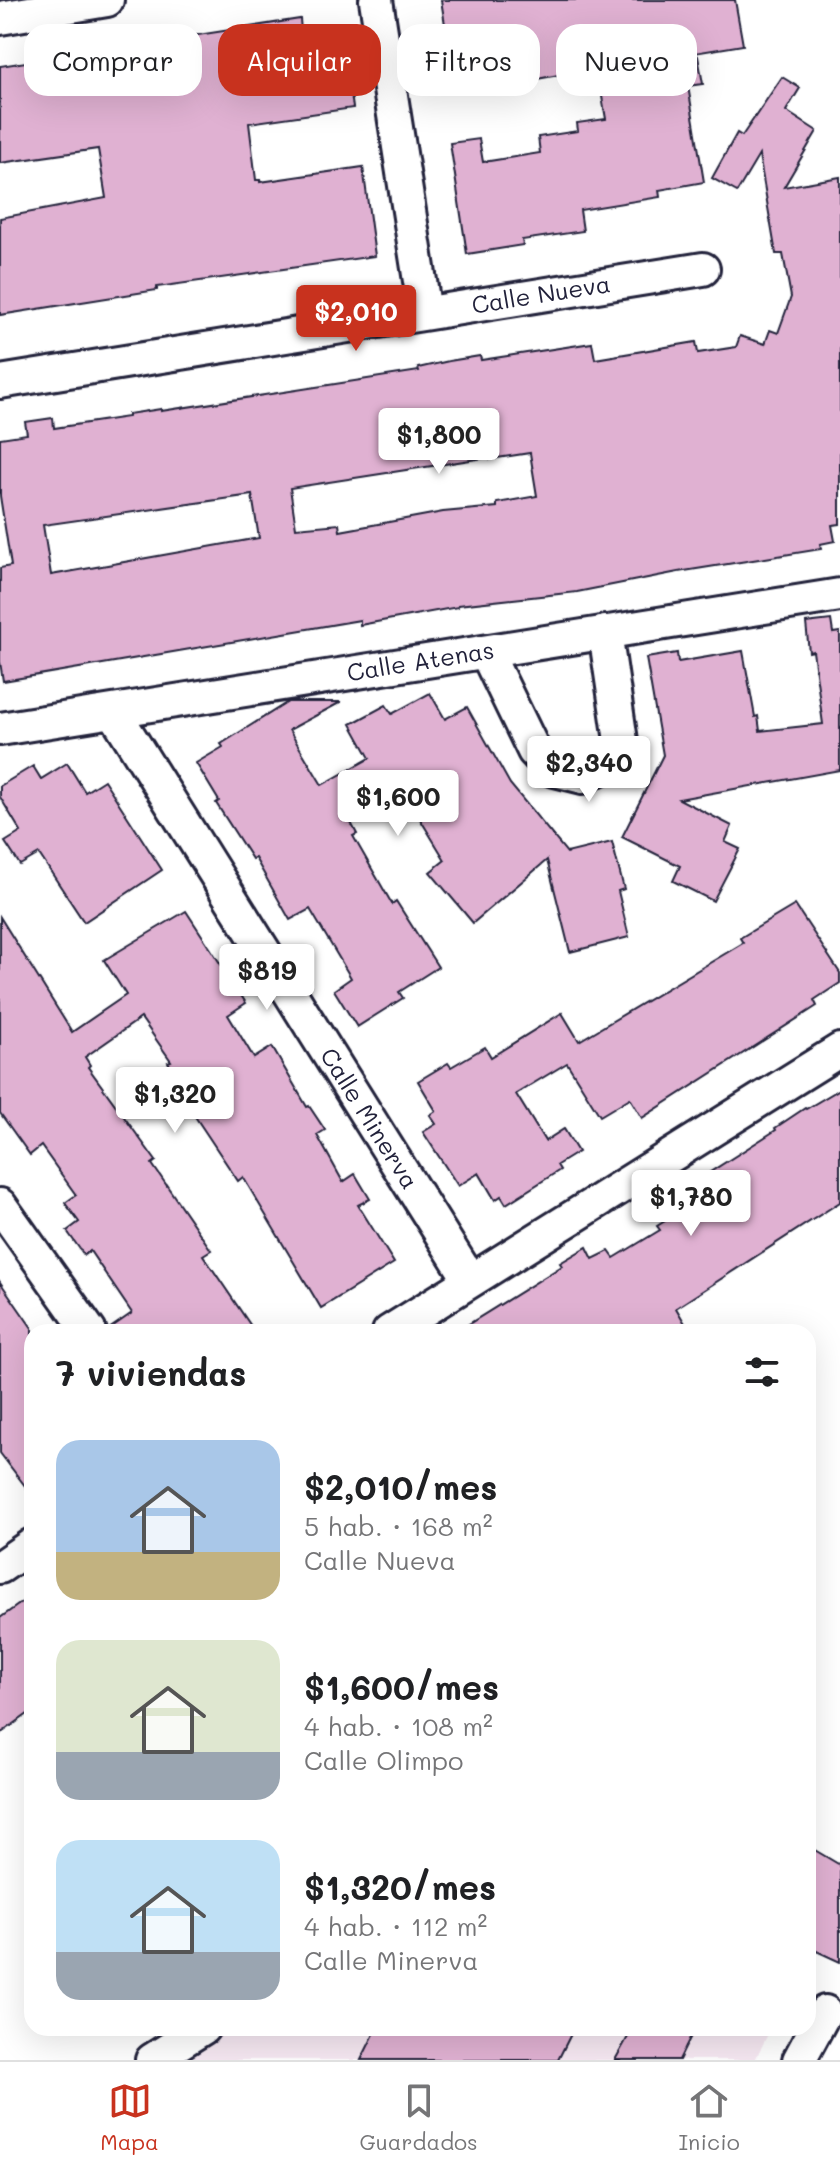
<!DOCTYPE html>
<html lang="es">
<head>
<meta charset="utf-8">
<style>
  :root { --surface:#fff; --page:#f6f6f6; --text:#202124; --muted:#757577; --line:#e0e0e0; --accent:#c8321e }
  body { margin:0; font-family:Mali,sans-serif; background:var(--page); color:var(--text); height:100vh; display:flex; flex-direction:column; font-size:30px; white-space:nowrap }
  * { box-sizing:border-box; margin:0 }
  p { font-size:26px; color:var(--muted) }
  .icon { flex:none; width:44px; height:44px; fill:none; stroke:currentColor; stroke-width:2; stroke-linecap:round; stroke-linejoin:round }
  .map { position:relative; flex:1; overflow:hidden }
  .panel { position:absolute; left:24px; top:1324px; width:792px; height:712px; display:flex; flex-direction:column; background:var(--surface); border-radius:24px; box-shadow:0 8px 32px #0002 }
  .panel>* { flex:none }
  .banner { position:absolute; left:24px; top:24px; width:792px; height:72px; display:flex; gap:16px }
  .price { position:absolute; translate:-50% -68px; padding:0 18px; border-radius:8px; background:#fff; color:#222; font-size:26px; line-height:52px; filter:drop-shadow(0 2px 4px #0008) }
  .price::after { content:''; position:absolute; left:50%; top:48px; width:24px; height:18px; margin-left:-12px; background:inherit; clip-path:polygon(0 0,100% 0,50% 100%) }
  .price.selected { background:var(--accent); color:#fff }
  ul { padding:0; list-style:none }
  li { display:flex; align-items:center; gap:24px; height:200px; padding:0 32px }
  li span { display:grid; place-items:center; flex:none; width:224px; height:160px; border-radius:24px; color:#555 }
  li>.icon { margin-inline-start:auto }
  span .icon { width:96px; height:96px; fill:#fffc; stroke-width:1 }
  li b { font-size:34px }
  h2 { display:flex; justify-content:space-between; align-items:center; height:96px; padding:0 32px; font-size:34px }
  .tag { padding:0 28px; border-radius:24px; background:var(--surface); box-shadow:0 8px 32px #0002; font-size:28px; line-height:72px }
  .tag.selected { background:var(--accent); color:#fff }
  .menu { display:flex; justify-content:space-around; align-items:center; height:112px; border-top:2px solid var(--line); background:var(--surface); font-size:22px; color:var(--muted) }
  .menu a { display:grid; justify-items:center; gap:4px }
  .menu .selected { color:var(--accent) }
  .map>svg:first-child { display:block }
</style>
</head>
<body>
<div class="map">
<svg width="840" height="2060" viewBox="0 0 840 2060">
  <rect width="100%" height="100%" fill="#fff"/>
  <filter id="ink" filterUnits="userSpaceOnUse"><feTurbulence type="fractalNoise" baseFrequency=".0125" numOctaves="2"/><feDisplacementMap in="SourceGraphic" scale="16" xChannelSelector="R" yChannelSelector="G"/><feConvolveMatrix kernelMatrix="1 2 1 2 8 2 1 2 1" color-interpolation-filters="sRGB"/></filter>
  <g filter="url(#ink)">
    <polygon fill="#f6e8f2" points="229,2028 771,2028 755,2060 179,2060"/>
    <g fill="#e0b1d2" stroke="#22223b" stroke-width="2" fill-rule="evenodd">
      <polygon points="441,0 735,0 743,45 694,53 698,56 703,84 688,86 704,182 659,190 660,197 580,210 583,231 522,240 523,245 467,254 450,143 479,139 483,162 540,153 538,137 578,131 577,123 606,119 597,68 526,81 524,68 454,80"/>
      <polygon points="300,19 301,31 312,29 313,36 334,33 339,66 347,65 353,108 249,123 256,180 260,180 260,182 363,167 375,256 157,287 157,290 0,315 0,218 106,198 98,149 0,163 0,66"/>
      <path d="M 782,77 L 800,88 L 786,111 L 817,131 L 784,187 L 840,177 L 840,524 L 832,525 L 835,541 L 820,544 L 821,549 L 678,572 L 577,592 L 458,605 L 458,607 L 360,625 L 360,620 L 3,681 L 0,662 L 0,568 L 11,566 L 0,496 L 0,438 L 27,434 L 25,422 L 53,418 L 54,428 L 128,417 L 128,414 L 161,409 L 161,411 L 419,371 L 418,368 L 449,361 L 480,356 L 481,360 L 592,343 L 595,359 L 696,342 L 698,353 L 736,347 L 740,336 L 765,344 L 770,330 L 778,333 L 791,297 L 783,254 L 776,254 L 759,155 L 737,192 L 712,178 L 737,133 L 742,136 ZM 530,453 L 537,496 L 497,503 L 497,507 L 443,512 L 340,531 L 339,524 L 296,528 L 290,488 L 490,457 L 490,459 ZM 252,495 L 259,538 L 51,575 L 43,525 Z"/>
      <polygon points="831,620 833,633 840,632 840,770 679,799 732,826 725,842 740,849 713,901 673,881 680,866 622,837 663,755 646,658 677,653 678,662 743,651 755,717 758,716 760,731 823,724 813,651 809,652 806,623"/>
      <polygon points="430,693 445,719 467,707 510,784 567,853 612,842 624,889 618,891 629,937 570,952 547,860 473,923 430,872 445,860 400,786 348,817 357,834 353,836 392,904 396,901 438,967 399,992 403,998 357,1027 334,990 351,978 310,909 290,920 255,858 252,859 216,803 219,801 196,763 223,747 221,744 288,702 341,702 289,730 322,785 370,758 351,724 386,705 392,714"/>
      <polygon points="67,763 85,792 104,780 162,870 84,922 39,854 20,865 5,842 21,832 0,797 0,786 33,766 41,779"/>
      <polygon points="795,905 840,973 840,983 814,1000 817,1006 642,1118 630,1098 600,1116 567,1063 516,1094 545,1141 564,1129 578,1152 557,1165 560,1170 506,1204 501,1196 495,1200 479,1173 458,1186 423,1132 436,1124 430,1115 436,1111 418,1081 448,1063 451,1067 485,1047 491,1057 562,1013 579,1041 743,943 740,938"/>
      <polygon points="186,911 246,1003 228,1015 254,1058 272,1047 307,1107 309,1106 325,1130 317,1135 343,1182 355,1174 370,1199 358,1205 394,1263 321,1308 243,1177 238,1181 194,1115 198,1113 168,1062 171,1061 141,1018 85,1057 90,1065 88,1067 156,1161 152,1164 211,1250 203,1255 255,1332 109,1332 109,1329 132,1313 90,1251 84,1255 67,1231 79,1222 65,1203 76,1195 41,1146 30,1155 0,1113 0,917 72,1032 126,995 104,960"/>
      <polygon points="840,1089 840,1202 676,1308 690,1332 456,1332 562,1266 560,1263 587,1247 593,1259 609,1251 614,1258 660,1230 657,1226 673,1216 662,1197 694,1177 696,1181 776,1130 775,1128 805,1108 806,1109"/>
      <polygon points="0,1282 32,1328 32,1495 0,1453"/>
      <polygon points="32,1595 32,1711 0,1734 0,1618"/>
      <polygon points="808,1846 840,1865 840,1962 808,1947"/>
      <polygon points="377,2028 574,2028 558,2060 361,2060"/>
      <polygon points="633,2028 695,2028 679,2060 615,2060"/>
    </g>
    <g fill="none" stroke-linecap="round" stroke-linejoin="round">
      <g stroke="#22223b" stroke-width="38">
        <g id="minor">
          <polyline points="376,0 425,313"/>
          <polyline points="0,18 107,0"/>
          <path id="s1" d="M 0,382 L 703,269"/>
          <polyline points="486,652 534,751 551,769 583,777 609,763 621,741 605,632"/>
          <path id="s2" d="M 114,712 L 470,1280"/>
          <path id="s3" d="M 0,729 L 840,595"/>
          <polyline points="0,1205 90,1332"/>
          <polyline points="389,1332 840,1050"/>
          <polyline points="0,1567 32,1545"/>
          <polyline points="152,2060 203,2028"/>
          <polyline points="799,2060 825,2012"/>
        </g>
      </g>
      <use href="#minor" stroke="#fff" stroke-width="32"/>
    </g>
  </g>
  <g text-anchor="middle" stroke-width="8" stroke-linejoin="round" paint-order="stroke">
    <g font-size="24" fill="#22223b" stroke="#fff">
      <text dy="8" stroke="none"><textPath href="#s1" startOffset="548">Calle Nueva</textPath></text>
      <text dy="8" stroke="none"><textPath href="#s3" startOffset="426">Calle Atenas</textPath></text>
      <text dy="8" stroke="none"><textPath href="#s2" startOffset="480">Calle Minerva</textPath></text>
    </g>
  </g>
</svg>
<b class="price selected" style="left:356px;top:353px">$2,010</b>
<b class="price" style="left:439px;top:476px">$1,800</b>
<b class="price" style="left:589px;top:804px">$2,340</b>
<b class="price" style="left:398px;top:838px">$1,600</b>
<b class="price" style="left:267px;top:1012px">$819</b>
<b class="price" style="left:175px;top:1135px">$1,320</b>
<b class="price" style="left:691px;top:1238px">$1,780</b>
<div class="banner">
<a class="tag">Comprar</a>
<a class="tag selected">Alquilar</a>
<a class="tag">Filtros</a>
<a class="tag">Nuevo</a>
</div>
<section class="panel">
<h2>7 viviendas<svg class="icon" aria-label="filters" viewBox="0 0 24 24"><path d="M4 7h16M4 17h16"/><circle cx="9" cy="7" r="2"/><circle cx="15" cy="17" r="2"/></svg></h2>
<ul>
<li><span style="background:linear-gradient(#a9c7e8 70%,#c2b280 0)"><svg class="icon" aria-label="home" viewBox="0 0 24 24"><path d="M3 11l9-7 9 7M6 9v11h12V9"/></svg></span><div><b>$2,010/mes</b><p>5 hab. · 168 m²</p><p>Calle Nueva</p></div></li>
<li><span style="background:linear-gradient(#dfe7d0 70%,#9aa5b1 0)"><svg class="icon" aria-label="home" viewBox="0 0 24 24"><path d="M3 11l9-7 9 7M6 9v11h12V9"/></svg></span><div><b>$1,600/mes</b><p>4 hab. · 108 m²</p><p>Calle Olimpo</p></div></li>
<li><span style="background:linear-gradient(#bfe0f5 70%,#9aa5b1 0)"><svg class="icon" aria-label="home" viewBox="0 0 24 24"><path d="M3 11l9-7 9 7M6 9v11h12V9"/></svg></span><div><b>$1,320/mes</b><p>4 hab. · 112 m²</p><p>Calle Minerva</p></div></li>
</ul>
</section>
</div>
<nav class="menu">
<a class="selected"><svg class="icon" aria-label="map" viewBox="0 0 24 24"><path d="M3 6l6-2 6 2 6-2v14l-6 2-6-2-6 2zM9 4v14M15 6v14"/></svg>Mapa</a>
<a><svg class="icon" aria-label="saved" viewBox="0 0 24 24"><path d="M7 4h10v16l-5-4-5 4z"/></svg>Guardados</a>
<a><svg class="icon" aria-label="home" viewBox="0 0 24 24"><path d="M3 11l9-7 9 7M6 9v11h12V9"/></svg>Inicio</a>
</nav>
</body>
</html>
